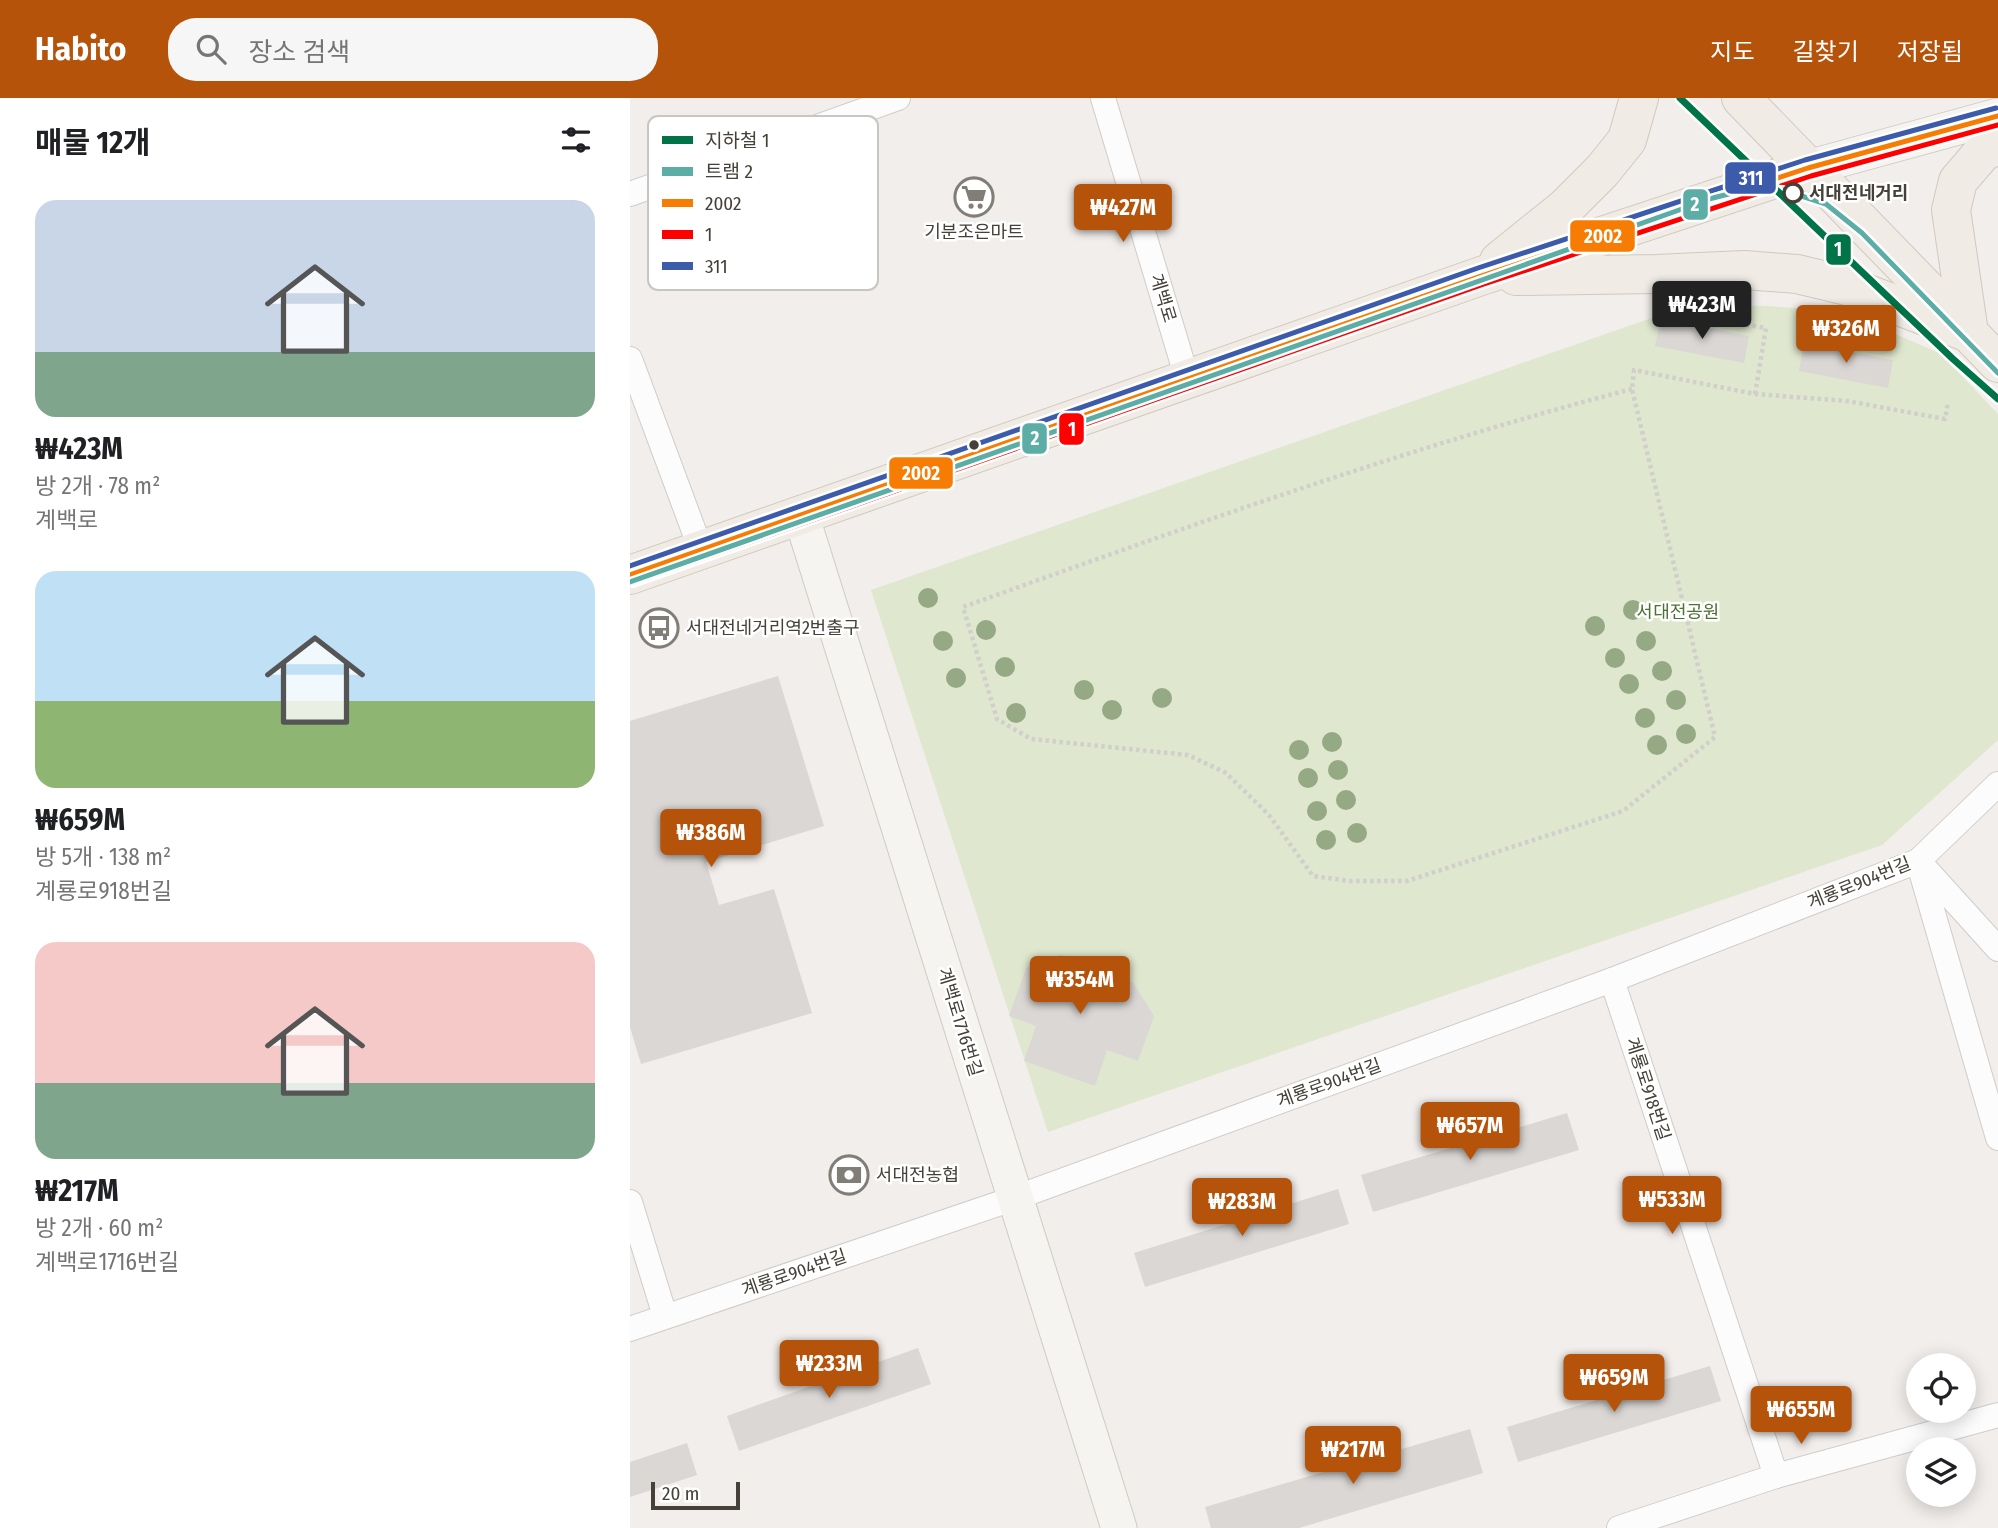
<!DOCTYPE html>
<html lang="ko">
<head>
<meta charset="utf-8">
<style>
  :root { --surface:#fff; --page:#f6f6f6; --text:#202124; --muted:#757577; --accent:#b45309 }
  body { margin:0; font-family:"Fira Sans Condensed","Noto Sans KR",sans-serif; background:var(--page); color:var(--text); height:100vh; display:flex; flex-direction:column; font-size:26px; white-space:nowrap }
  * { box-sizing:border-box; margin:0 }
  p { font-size:23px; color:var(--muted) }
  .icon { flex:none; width:38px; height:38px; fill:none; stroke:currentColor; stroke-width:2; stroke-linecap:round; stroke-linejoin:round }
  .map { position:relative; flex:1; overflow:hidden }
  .panel { display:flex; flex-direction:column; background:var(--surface); width:630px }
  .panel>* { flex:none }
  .tools { position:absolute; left:1276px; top:1255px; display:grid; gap:14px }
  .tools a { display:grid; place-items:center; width:70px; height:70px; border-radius:50%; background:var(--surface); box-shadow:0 4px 18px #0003; font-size:35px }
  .scale { position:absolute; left:21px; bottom:18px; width:89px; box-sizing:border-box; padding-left:7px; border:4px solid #454038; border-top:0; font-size:19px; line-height:24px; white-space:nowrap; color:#454038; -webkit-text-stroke:5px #fff; paint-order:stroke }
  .price { position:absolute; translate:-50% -60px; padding:0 16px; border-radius:7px; background:var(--accent); color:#fff; font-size:23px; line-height:46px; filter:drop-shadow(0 2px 4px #0008) }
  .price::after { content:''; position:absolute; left:50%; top:42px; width:21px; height:16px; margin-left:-10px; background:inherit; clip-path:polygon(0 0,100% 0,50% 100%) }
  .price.selected { background:#222; color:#fff }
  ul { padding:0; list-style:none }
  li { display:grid; align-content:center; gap:14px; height:371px; padding:0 35px }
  li span { display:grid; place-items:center; height:217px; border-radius:21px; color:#555 }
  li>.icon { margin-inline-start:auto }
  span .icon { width:126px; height:126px; fill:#fffc; stroke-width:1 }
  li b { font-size:30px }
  h2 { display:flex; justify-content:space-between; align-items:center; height:84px; padding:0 35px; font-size:30px }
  header { display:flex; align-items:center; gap:42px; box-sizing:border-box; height:98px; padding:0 35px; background:var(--accent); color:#fff }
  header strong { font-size:33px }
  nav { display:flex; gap:38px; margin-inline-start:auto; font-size:24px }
  .search { width:490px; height:63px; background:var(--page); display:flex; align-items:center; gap:18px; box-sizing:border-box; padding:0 24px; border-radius:28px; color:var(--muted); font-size:26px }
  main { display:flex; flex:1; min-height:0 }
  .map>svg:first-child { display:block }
</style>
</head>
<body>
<header>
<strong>Habito</strong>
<div class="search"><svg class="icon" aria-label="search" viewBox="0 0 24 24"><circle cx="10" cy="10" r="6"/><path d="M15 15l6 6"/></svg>장소 검색</div>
<nav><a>지도</a><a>길찾기</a><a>저장됨</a></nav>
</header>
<main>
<section class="panel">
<h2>매물 12개<svg class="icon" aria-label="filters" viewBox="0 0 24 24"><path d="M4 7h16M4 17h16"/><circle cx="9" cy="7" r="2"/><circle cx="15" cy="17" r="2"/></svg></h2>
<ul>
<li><span style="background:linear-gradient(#c9d6e8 70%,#7fa58c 0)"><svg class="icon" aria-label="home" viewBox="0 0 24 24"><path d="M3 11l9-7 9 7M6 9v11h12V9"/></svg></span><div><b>₩423M</b><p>방 2개 · 78 m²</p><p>계백로</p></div></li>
<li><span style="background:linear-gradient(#bfe0f5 60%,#8fb573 0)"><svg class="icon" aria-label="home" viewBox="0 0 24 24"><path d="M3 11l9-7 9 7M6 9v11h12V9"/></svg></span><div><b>₩659M</b><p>방 5개 · 138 m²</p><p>계룡로918번길</p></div></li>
<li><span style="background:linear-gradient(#f6c9c9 65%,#7fa58c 0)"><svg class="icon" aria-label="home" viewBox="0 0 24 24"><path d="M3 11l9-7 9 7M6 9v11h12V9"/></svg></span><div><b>₩217M</b><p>방 2개 · 60 m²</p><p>계백로1716번길</p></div></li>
</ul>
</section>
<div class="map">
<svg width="1368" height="1430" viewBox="0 0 1368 1430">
  <rect width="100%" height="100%" fill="#f1eeeb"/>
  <polygon fill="#dfe7ce" points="1059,207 1138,208 1215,214 1311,256 1368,316 1368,642 1252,747 418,1034 241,492"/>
  <g fill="#dad7d4">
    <polygon points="1031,221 1119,238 1114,265 1025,248"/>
    <polygon points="1174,245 1263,262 1258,290 1169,273"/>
    <polygon points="148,578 194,728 76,764 89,807 144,791 182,915 11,966 0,929 0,623"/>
    <polygon points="430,857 469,862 504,886 524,918 508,963 477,952 465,988 394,963 406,928 379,918 396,870"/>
    <polygon points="937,1015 949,1052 743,1114 731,1077"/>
    <polygon points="708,1091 719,1126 515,1189 504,1155"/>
    <polygon points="288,1250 301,1286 109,1353 97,1318"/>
    <polygon points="1080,1268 1091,1303 888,1364 877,1329"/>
    <polygon points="840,1331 853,1375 669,1430 581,1430 575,1409"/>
    <polygon points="57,1345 67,1377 0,1399 0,1364"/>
  </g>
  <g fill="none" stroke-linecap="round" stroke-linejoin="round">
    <g stroke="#cfccc9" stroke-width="26">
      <g id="minor">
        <polyline points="473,0 557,280"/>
        <polyline points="0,96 268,0"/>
        <polyline points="0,261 71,452"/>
        <polyline points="1288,763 1368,1040"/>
        <polyline points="1293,768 1368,851"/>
        <polyline points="982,882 1146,1378"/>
        <polyline points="0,1104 35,1218"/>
        <polyline points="0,1231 385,1100 982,882 1288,763 1368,686"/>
        <polyline points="989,1430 1146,1378 1368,1317"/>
      </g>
    </g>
    <g stroke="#cfcbc3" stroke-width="37">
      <g id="secondary">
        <polyline points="1178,70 1368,18"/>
        <polyline points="171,417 489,1430"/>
      </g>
    </g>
    <g stroke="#d1c9bb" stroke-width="40">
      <g id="primary">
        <polyline points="1111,0 1368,265"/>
        <polyline points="869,163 936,109 972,73 997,42 1009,0"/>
        <polyline points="886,178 1026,176 1114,172 1167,176 1217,188 1339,235"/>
        <polyline points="1339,235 1321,112 1328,83 1352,55 1368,46"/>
        <polyline points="0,477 851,178 1178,70"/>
      </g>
    </g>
    <g stroke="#d1cecc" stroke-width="4.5" stroke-dasharray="3.5 3.5" stroke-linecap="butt">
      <polyline points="1026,212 1136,230 1125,296"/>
      <path d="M 1002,291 C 775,350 553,430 333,509 L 367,621 L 401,641 L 558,657 L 596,675 L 639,717 L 683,778 L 720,783 L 777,783 L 993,713 L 1085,639 L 1002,291 L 1004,272 L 1125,296 L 1217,303 L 1315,321 L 1318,304"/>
    </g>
    <use href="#minor" stroke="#fdfcfc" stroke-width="24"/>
    <use href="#secondary" stroke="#f5f4f0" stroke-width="35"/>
    <use href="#primary" stroke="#f0ece5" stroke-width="38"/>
    <g stroke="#fff" stroke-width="10">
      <polyline id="bus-1" points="0,477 851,178 1178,70 1368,18"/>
    </g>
    <g stroke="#fff" stroke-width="10">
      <polyline id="bus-2" points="3,485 854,186 1181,78 1368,27"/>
    </g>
    <g stroke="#fff" stroke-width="10">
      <polyline id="bus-3" points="0,468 848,170 1175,62 1366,10"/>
    </g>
    <use href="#bus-1" stroke="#f67c03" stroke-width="5"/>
    <use href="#bus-2" stroke="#f00" stroke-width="5"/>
    <use href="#bus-3" stroke="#3d5bab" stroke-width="5"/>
    <g stroke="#fff" stroke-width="10">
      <polyline id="tram-1" points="0,484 1083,100 1118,91 1153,92 1196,106 1232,135 1368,275"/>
    </g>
    <use href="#tram-1" stroke="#5bada6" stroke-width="5"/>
    <g stroke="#fff" stroke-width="12">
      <polyline id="metro-1" points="1050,0 1323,261 1368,301"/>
    </g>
    <use href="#metro-1" stroke="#007448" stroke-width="7"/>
  </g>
  <g fill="#96a985">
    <circle cx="298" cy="500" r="10"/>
    <circle cx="1003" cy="512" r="10"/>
    <circle cx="965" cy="528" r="10"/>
    <circle cx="356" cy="532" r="10"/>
    <circle cx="313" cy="543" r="10"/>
    <circle cx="1016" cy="543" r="10"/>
    <circle cx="985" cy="560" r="10"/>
    <circle cx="375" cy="569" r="10"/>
    <circle cx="1032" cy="573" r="10"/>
    <circle cx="326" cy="580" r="10"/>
    <circle cx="999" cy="586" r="10"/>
    <circle cx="454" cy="592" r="10"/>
    <circle cx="532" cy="600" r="10"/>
    <circle cx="1046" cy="602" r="10"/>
    <circle cx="482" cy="612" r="10"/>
    <circle cx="386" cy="615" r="10"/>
    <circle cx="1015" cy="620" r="10"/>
    <circle cx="1056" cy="636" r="10"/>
    <circle cx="702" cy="644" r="10"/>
    <circle cx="1027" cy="647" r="10"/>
    <circle cx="669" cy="652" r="10"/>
    <circle cx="708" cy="672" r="10"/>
    <circle cx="678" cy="680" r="10"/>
    <circle cx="716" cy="702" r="10"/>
    <circle cx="687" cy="713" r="10"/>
    <circle cx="727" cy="735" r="10"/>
    <circle cx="696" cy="742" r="10"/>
  </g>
  <defs>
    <g id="supermarket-ring" transform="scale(2.0125)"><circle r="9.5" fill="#fff" stroke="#817d77" stroke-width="1.5"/><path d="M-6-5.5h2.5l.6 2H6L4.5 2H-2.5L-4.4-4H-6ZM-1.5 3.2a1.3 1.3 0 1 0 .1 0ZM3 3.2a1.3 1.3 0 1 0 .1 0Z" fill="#817d77"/></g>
    <g id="bus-ring" transform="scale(2.0125)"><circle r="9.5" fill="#fff" stroke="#817d77" stroke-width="1.5"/><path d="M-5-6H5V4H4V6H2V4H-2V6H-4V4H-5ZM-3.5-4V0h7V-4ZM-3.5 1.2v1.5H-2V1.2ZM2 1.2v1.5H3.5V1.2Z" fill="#817d77"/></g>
    <g id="bank-ring" transform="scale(2.0125)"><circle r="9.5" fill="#fff" stroke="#817d77" stroke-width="1.5"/><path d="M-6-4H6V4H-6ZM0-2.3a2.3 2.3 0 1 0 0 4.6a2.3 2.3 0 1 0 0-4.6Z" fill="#817d77"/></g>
  </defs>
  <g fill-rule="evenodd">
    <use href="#supermarket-ring" x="344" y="99"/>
    <use href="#bus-ring" x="29" y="530"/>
    <use href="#bank-ring" x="219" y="1077"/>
  </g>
  <circle fill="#fff" stroke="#454038" stroke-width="3.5" cx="1163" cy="95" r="9"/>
  <circle fill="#454038" stroke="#fff" stroke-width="2.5" cx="344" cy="347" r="6"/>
  <g text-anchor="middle" stroke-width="5" stroke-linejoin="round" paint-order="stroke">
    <g font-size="18" font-weight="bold" fill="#454038" stroke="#fff" text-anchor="start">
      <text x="1179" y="101">서대전네거리</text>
    </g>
    <g font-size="18" fill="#454038" stroke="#fff" text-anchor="start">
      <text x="344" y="140" text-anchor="middle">기분조은마트</text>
      <text x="56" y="536">서대전네거리역2번출구</text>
      <text x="246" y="1083">서대전농협</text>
    </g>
    <g font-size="18" fill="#454038" stroke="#fff">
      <text transform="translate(533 200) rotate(73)" y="6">계백로</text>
      <text transform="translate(1229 785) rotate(-22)" y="6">계룡로904번길</text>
      <text transform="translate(330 924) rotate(73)" y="6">계백로1716번길</text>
      <text transform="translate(699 985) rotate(-20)" y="6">계룡로904번길</text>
      <text transform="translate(1018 991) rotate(72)" y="6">계룡로918번길</text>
      <text transform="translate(164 1175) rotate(-19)" y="6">계룡로904번길</text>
    </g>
    <g font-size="18" fill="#4c7132" stroke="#fff">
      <text x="1048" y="520">서대전공원</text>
    </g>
  </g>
  <rect x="18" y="18" width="230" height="174" rx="10" fill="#fff" stroke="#c7c6c3" stroke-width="2"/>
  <rect x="32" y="38" width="31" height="8" fill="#007448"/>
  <rect x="32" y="69" width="31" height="9" fill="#5bada6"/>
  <rect x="32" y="101" width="31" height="8" fill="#f67c03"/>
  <rect x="32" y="132" width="31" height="9" fill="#f00"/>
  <rect x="32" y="164" width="31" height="8" fill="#3d5bab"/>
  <g font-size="19" fill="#454038">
    <text x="75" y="49">지하철 1</text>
    <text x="75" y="80">트램 2</text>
    <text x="75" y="112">2002</text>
    <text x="75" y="143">1</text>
    <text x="75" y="175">311</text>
  </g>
  <g stroke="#fff" stroke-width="2.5">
    <rect x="1094" y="63" width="53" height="34" rx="7" fill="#3d5bab"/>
    <rect x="1052" y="90" width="27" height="33" rx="7" fill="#5bada6"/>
    <rect x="939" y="121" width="67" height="34" rx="7" fill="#f67c03"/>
    <rect x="1195" y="135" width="27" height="33" rx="7" fill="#007448"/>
    <rect x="428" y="314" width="27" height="34" rx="7" fill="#f00"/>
    <rect x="391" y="324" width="27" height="33" rx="7" fill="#5bada6"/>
    <rect x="258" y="358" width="66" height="34" rx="7" fill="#f67c03"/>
  </g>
  <g font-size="19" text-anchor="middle" font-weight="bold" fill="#fff">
    <text x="1121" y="87">311</text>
    <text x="1065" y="113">2</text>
    <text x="973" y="145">2002</text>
    <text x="1208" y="158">1</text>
    <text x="442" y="338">1</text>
    <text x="405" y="347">2</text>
    <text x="291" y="382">2002</text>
  </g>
</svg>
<div class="tools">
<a><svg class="icon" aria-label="locate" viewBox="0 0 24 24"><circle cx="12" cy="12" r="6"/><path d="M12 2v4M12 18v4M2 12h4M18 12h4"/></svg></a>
<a><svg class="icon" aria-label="layers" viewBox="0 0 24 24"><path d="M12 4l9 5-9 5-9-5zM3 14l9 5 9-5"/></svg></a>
</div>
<div class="scale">20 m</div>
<b class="price" style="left:493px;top:146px">₩427M</b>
<b class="price selected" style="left:1072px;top:243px">₩423M</b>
<b class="price" style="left:1216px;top:267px">₩326M</b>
<b class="price" style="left:81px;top:771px">₩386M</b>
<b class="price" style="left:450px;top:918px">₩354M</b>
<b class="price" style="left:840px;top:1064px">₩657M</b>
<b class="price" style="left:1042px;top:1138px">₩533M</b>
<b class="price" style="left:612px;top:1140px">₩283M</b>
<b class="price" style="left:199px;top:1302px">₩233M</b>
<b class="price" style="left:984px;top:1316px">₩659M</b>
<b class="price" style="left:1171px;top:1348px">₩655M</b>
<b class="price" style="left:723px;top:1388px">₩217M</b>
</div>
</main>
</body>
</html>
